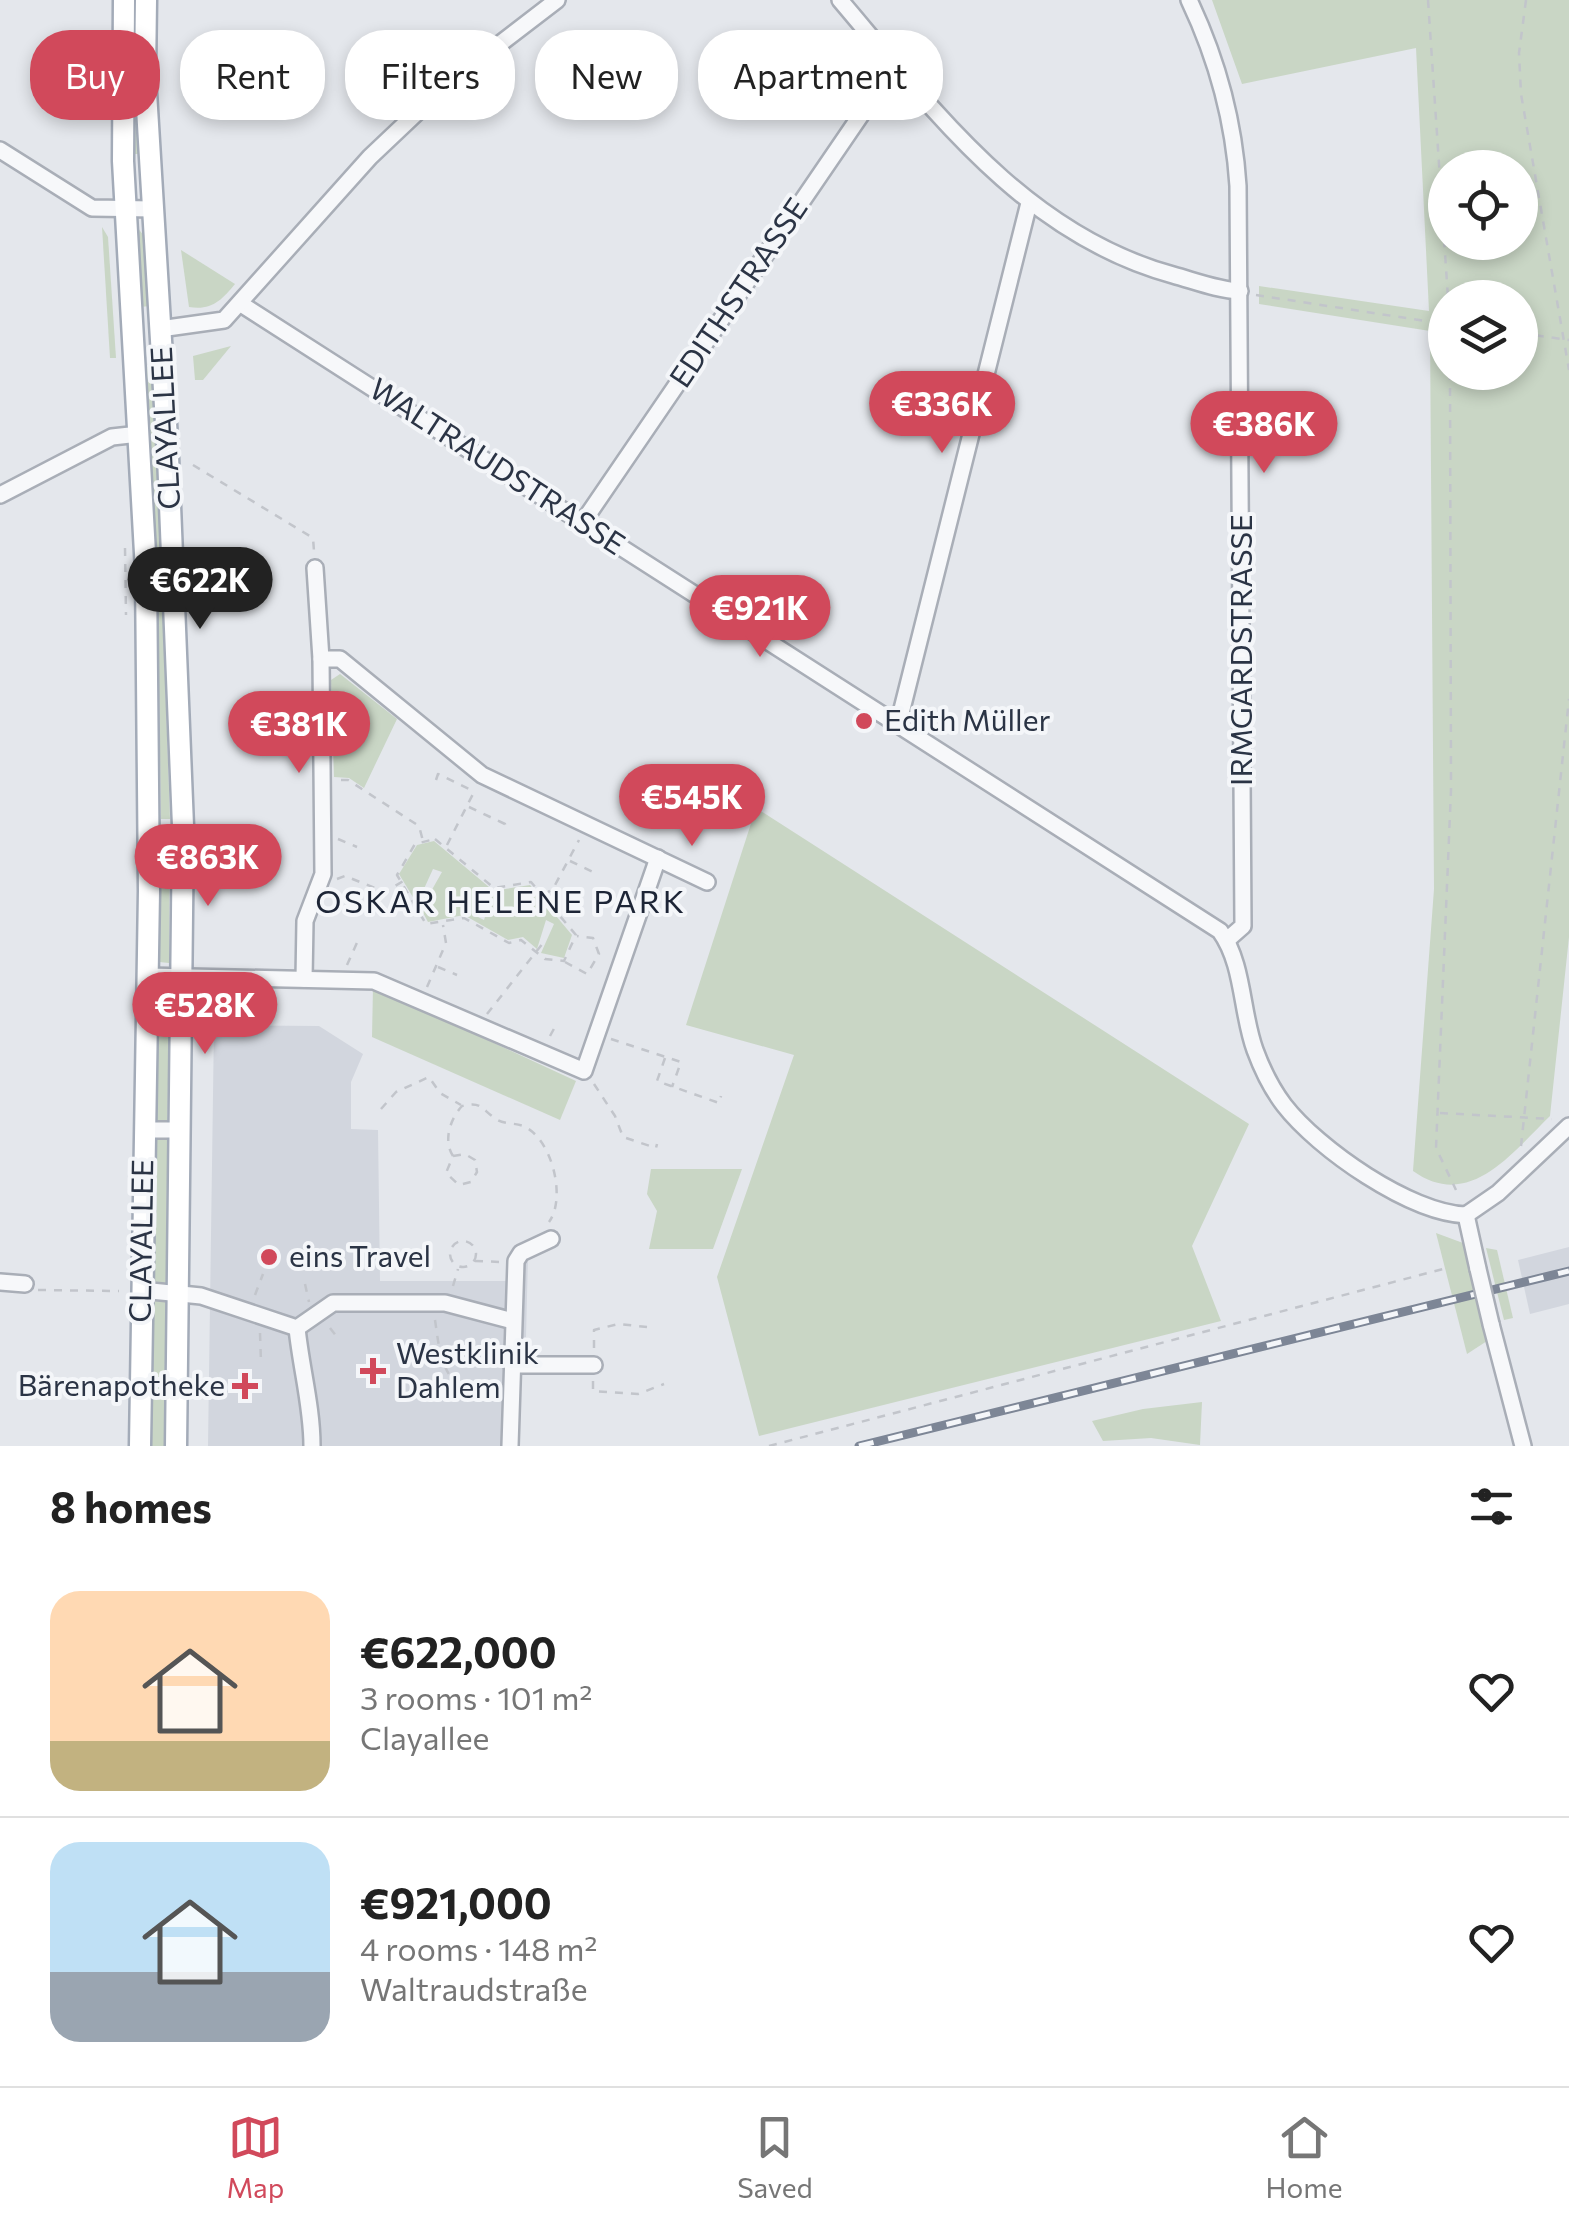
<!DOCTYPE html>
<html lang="en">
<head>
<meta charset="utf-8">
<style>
  :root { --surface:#fff; --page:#f6f6f6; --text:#222; --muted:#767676; --line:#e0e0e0; --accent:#d1495b }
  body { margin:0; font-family:Commissioner,sans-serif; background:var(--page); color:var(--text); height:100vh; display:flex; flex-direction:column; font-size:38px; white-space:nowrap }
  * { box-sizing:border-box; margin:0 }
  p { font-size:32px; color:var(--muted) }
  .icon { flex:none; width:55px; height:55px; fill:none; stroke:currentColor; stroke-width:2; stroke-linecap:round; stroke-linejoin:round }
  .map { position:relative; height:1446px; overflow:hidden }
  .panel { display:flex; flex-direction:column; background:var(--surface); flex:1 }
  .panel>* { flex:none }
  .guide { position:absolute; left:30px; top:30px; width:1000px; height:90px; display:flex; gap:20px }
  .tools { position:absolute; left:1428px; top:150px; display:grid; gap:20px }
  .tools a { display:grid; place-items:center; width:110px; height:110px; border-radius:50%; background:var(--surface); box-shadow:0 5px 15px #0003; font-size:50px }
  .price { position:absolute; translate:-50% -85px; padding:0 22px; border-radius:35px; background:var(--accent); color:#fff; font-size:32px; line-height:65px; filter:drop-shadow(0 2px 5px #0008) }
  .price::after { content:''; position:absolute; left:50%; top:60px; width:30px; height:22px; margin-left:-15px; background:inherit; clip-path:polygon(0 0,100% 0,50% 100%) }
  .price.current { background:#222; color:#fff }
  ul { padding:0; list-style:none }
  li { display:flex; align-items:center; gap:30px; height:250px; padding:0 50px }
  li+li { border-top:2px solid var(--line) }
  li span { display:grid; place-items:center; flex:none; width:280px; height:200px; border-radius:30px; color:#555 }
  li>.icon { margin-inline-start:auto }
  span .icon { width:120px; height:120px; fill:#fffc; stroke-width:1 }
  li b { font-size:42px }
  h2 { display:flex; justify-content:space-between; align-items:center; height:120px; padding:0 50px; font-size:42px }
  .pill { padding:0 35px; border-radius:40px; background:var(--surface); box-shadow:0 5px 15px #0003; font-size:35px; line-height:90px }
  .pill.current { background:var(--accent); color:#fff }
  .tabs { display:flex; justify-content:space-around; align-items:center; height:140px; border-top:2px solid var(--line); background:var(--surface); font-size:28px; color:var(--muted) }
  .tabs a { display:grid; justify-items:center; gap:5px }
  .tabs .current { color:var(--accent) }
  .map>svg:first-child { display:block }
</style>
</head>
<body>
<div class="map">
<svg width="1569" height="1446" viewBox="0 0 1569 1446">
  <rect width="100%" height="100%" fill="#e4e7ec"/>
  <g fill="#d2d6de">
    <polygon points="214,1025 319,1026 363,1054 351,1082 351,1129 378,1130 380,1281 508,1281 509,1266 528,1257 526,1337 519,1338 519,1446 208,1446"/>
    <polygon points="1569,1247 1569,1304 1530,1314 1518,1260"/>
  </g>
  <g fill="#c9d6c5" fill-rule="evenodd">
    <polygon points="133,0 140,154 133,154"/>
    <path d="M 1212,0 L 1569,0 L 1569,937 L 1550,1116 C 1511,1154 1469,1211 1413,1171 L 1434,889 L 1430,331 L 1259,304 L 1259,286 L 1429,311 L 1416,48 L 1242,84 ZM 1445,168 L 1520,168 L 1520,242 L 1445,242 ZM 1445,298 L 1520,298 L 1520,372 L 1445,372 Z"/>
    <polygon points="102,227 108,237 116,358 110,358"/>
    <polygon points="137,227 144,236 150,306 140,307"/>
    <path d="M 181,250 L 235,284 C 222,300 211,311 189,307 Z"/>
    <polygon points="231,346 203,380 195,380 193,356"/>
    <polygon points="154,366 170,819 161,819 158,623 144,367"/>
    <polygon points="340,674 397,719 364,788 349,778 334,777 331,680"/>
    <polygon points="756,808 1249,1124 1192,1246 1221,1321 759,1436 717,1277 794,1055 686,1025"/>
    <polygon points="161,832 170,832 169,963 159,962"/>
    <polygon points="434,841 489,887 476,916 484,920 493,891 530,885 572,935 564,958 541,953 554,924 546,920 537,949 523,937 508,940 464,915 428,922 421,909 442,872 433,869 417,904 399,874 417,845"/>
    <polygon points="373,987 576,1081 560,1120 372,1037"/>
    <polygon points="159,992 169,992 164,1446 150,1446"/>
    <polygon points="651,1169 742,1169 713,1249 649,1249 657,1211 647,1194"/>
    <polygon points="1436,1233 1463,1243 1487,1341 1467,1354"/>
    <polygon points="1486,1248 1497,1250 1513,1318 1504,1320"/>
    <polygon points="1202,1402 1200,1445 1151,1438 1103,1441 1092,1421 1143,1409"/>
  </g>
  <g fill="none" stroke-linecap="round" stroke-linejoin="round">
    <g stroke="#a9aeb7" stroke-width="20">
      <g id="minor">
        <path d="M 840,0 C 935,112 1026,235 1173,275 C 1195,281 1218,290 1240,291"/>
        <path d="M 1189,0 C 1217,59 1234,122 1238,186 L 1243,926 L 1227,940"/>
        <polyline points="0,150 92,208 153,209"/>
        <path d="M 241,304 L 1220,931 C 1244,964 1241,1012 1255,1050 C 1262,1069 1271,1088 1284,1105 C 1318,1149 1410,1213 1466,1215"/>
        <polyline points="160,329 224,320 370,157 445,86 557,0"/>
        <polyline points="0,495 112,437 139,434"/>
        <polyline points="583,522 895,65"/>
        <polyline points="321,659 340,659 482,775 707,882"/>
        <polyline points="899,721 1029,203"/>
        <polyline points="147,976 374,981 584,1071 658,858"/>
        <polyline points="304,979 305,921 323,874 321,659 315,568"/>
        <polyline points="144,1130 179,1130"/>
        <polyline points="1466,1215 1498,1193 1569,1126"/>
        <polyline points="1466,1215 1478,1269"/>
        <polyline points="0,1282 25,1284"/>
        <polyline points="141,1290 201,1296 297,1328 333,1303 445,1303 513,1321"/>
        <polyline points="1491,1324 1523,1446"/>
        <path d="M 297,1328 C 301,1368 312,1406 312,1446"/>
        <polyline points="512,1365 594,1365"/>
        <polyline points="510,1446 516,1261 521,1253 551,1239"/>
      </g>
    </g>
    <g stroke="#a3abb8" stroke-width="25">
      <g id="major">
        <polyline points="124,0 123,161 146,571 149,891 140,1446"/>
        <polyline points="146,0 145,75 168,456 183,826 176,1446"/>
      </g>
    </g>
    <g stroke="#c2c5cb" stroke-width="2.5" stroke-dasharray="8 8" stroke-linecap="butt">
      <polyline points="1428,0 1448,298"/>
      <polyline points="1526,0 1519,53 1521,94 1569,370"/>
      <polyline points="1256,295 1445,324"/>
      <polyline points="1520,333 1569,340"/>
      <polyline points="1450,372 1451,790 1436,1148 1456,1190"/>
      <polyline points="193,465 313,538 314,551"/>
      <polyline points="125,548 126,615"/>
      <polyline points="341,780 348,780 419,826 423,841"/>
      <polyline points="436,780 438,774 473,791"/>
      <polyline points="469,807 505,824 503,829"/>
      <polyline points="338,839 357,847"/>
      <polygon points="435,839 494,888 531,882 576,935 564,961 545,959 521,940 509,943 464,918 426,924 397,875 415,844"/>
      <polyline points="447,845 475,790"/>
      <polyline points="570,861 593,872"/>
      <polyline points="337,879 345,876 385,892 405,880"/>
      <polyline points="544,896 554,887 579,840"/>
      <polyline points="487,897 493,889"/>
      <polyline points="418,909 427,890"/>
      <polyline points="565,962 587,974 599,954 593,938 577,936"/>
      <polyline points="347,965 360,936"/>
      <polyline points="438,967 457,975"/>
      <polyline points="427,987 446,943 443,925"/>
      <polyline points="487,1014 543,943"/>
      <polyline points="550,1036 556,1025"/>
      <polyline points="611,1039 681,1062 672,1087"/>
      <polyline points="665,1058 657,1081 719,1103 721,1096"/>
      <polyline points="594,1084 615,1116 623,1137 656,1148 657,1144"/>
      <polyline points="381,1109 396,1092 429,1077 440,1093 461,1105"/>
      <polyline points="1440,1113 1552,1119"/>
      <polyline points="1521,1146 1569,699"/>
      <path d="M 453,1156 L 465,1154 L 475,1160 L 477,1172 L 471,1182 L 459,1185 L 446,1173 L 453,1156 C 443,1141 450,1119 462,1106 C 482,1101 481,1109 496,1119 C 504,1125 518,1122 527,1128 C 553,1143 566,1199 549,1222"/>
      <circle cx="463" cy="1254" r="13"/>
      <polyline points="475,1261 502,1262"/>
      <polyline points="305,1284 309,1302"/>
      <polyline points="453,1286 458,1269"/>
      <polyline points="38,1290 119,1291"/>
      <polyline points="255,1295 263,1274"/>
      <path d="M 435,1320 C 439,1346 440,1372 463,1390"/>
      <polyline points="330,1328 337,1337"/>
      <polyline points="260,1333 261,1362"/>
      <polyline points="594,1348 594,1330 618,1324 647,1327"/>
      <polyline points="593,1381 593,1391 638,1394 664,1384"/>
      <polyline points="769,1446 1443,1269"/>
    </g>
    <use href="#minor" stroke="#f7f8fa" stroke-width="15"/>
    <use href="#major" stroke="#fff" stroke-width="20"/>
    <g stroke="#7d8696" stroke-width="9">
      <polyline id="rail" points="859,1446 1569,1271"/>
    </g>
    <use href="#rail" stroke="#f4f6f9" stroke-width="5" stroke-dasharray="15" stroke-linecap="butt"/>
    <g stroke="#a9aeb7" stroke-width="20" stroke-linecap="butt">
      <polyline id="minor-bridge" points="1478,1269 1491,1324"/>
    </g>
    <use href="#minor-bridge" stroke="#f7f8fa" stroke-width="15"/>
  </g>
  <g fill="#d1495b" stroke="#f4f6f9" stroke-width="4">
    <circle cx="864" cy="721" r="10"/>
    <circle cx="269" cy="1257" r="10"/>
    <path d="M368 1356h10v10h10v10h-10v10h-10v-10h-10v-10h10z"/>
    <path d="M240 1371h10v10h10v10h-10v10h-10v-10h-10v-10h10z"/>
  </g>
  <g text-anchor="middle" stroke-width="8" stroke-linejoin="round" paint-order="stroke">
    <g font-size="30" fill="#2b3445" stroke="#f4f6f9">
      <text transform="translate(739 293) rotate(-56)" y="10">EDITHSTRASSE</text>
      <text transform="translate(166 428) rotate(-93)" y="10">CLAYALLEE</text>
      <text transform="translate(497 467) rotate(33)" y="10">WALTRAUDSTRASSE</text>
      <text transform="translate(1242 650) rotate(-90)" y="10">IRMGARDSTRASSE</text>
      <text transform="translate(142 1241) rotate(-89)" y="10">CLAYALLEE</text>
    </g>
    <g font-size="30" fill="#2b3445" stroke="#f4f6f9" text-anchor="start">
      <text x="884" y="731">Edith Müller</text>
      <text x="289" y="1267">eins Travel</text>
      <text x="396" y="1364">Westklinik<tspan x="396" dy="34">Dahlem</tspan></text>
      <text x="225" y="1396" text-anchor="end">Bärenapotheke</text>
    </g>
    <g font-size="32" letter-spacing="2.5" fill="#1d2536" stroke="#f4f6f9">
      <text x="501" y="913">OSKAR HELENE PARK</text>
    </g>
  </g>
</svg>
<div class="tools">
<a><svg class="icon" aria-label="locate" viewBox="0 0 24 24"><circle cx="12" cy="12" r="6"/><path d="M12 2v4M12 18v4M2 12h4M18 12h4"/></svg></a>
<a><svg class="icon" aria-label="layers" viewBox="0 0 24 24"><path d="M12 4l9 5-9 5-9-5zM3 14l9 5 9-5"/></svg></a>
</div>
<b class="price" style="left:942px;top:456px">€336K</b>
<b class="price" style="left:1264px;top:476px">€386K</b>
<b class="price current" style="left:200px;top:632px">€622K</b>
<b class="price" style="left:760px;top:660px">€921K</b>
<b class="price" style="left:299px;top:776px">€381K</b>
<b class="price" style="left:692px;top:849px">€545K</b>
<b class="price" style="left:208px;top:909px">€863K</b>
<b class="price" style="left:205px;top:1057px">€528K</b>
<div class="guide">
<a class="pill current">Buy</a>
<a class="pill">Rent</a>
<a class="pill">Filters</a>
<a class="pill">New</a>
<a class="pill">Apartment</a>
</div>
</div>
<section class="panel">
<h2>8 homes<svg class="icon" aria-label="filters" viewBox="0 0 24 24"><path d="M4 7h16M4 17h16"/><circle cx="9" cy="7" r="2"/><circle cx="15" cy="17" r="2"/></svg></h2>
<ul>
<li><span style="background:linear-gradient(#ffd9b3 75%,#c2b280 0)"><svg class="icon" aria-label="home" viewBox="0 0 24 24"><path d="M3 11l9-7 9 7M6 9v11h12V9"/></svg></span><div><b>€622,000</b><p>3 rooms · 101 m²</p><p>Clayallee</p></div><svg class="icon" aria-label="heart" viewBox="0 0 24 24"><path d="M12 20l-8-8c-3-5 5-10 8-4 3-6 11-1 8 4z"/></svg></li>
<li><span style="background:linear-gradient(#bfe0f5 65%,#9aa5b1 0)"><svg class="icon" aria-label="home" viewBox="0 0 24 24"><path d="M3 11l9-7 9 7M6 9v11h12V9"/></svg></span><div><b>€921,000</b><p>4 rooms · 148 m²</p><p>Waltraudstraße</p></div><svg class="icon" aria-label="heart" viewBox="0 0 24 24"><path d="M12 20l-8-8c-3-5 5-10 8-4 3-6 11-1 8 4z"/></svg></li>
</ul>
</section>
<nav class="tabs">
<a class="current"><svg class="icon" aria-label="map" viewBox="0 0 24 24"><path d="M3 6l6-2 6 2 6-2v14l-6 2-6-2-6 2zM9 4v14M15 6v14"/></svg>Map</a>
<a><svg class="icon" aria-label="saved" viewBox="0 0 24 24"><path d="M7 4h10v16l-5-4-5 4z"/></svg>Saved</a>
<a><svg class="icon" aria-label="home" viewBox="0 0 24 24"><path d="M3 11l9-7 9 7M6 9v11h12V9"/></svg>Home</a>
</nav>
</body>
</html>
